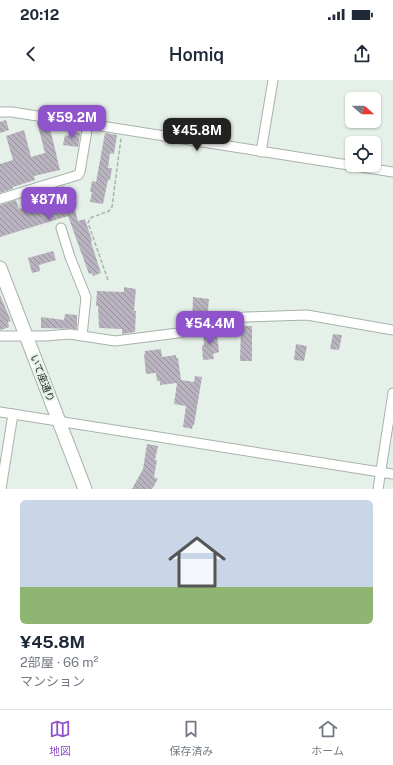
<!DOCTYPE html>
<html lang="ja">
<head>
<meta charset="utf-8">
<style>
  :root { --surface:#fff; --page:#f6f6f7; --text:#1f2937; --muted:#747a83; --line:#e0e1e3; --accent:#8f54cb }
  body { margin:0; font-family:"Public Sans","Noto Sans JP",sans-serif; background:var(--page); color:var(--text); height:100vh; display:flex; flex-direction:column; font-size:15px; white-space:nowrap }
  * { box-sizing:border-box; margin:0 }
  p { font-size:13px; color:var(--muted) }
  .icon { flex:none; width:22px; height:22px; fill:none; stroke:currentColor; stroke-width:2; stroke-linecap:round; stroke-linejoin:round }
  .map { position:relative; height:409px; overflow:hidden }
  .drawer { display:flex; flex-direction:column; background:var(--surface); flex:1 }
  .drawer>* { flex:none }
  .needle { width:26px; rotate:110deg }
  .controls { position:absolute; left:345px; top:12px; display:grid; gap:8px }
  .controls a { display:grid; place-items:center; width:36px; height:36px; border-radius:6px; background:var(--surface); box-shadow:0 1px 3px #0004; font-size:20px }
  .price { position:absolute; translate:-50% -34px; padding:0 9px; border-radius:8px; background:var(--accent); color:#fff; font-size:13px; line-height:26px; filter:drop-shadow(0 1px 2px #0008) }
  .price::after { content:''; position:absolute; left:50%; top:24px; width:12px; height:9px; margin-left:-6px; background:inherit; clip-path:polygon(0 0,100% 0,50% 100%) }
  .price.current { background:#222; color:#fff }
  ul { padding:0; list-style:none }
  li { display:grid; align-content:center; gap:8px; height:212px; padding:0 20px }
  li span { display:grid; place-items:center; height:124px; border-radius:6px; color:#555 }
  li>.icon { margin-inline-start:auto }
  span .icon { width:72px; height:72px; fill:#fffc; stroke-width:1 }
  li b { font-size:17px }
  .status { display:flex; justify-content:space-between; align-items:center; height:28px; padding:0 20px; background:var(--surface); direction:ltr }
  .status svg { height:11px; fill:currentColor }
  header { display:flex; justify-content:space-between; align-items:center; height:52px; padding:0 20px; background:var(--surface); font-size:18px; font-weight:600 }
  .menu { display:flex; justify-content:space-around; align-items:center; height:56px; border-top:1px solid var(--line); background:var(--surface); font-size:11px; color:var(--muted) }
  .menu a { display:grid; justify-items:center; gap:2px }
  .menu .current { color:var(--accent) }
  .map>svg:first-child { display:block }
</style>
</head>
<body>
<div class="status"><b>20:12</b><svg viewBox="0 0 49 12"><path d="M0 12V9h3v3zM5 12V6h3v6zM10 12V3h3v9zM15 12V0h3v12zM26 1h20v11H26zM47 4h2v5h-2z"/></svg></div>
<header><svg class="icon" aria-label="back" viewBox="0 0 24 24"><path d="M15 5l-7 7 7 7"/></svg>Homiq<svg class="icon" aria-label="share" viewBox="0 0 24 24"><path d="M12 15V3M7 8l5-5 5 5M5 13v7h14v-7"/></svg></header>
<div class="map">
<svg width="393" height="409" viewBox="0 0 393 409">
  <defs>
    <pattern id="building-back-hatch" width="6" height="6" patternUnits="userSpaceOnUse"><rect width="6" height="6" fill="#b8b3bf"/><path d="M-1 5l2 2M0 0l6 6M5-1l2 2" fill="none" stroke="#95929b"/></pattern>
  </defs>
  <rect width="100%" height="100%" fill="#e5f1e8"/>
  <g fill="url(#building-back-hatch)">
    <polygon points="6,40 9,50 0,53 0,42"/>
    <polygon points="37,42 49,44 60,90 34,96 35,100 13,107 13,108 12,109 0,113 0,84 13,80 6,56 24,50 31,77 45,73"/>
    <polygon points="69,51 80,53 78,67 63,65 65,55 68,56"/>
    <polygon points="105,53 117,55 114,74 110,73 108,88 112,88 110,100 108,100 103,124 90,122 92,112 90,112 92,101 96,102"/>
    <polygon points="64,106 69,123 73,122 78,141 85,139 92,161 91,162 101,193 93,196 92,193 89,194 68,136 0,157 0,125 16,120 19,129 35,124 33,115"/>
    <polygon points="53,171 56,180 39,185 40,191 32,193 28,178"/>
    <polygon points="124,207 136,209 134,231 136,231 135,252 122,254 122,249 99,248 98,226 96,226 97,211 124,212"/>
    <polygon points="0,215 11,241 8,242 9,247 1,250 0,250"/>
    <polygon points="193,217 209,219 207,240 192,243"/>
    <polygon points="65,234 77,235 77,249 41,248 41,237 64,240"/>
    <polygon points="241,246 252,246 252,281 240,281"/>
    <polygon points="215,250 215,253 217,253 219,272 213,274 214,279 203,280 202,265 204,265 203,253"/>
    <polygon points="333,254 342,255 339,270 330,269"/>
    <polygon points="296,264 307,266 304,281 294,280"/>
    <polygon points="161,269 162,277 176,275 176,278 178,278 181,300 194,302 195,296 202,297 194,345 193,345 192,349 183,347 186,326 174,324 177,303 160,305 160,301 157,301 156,293 146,294 144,274 145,274 145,271"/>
    <polygon points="147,364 158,366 155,380 157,380 154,397 158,399 152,409 132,409 143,389"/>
  </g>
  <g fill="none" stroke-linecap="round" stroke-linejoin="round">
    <g stroke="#a7b2a9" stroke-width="11">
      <g id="street">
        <polyline points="0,32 12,32 393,92"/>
        <polyline points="261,72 273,0"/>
        <polyline points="0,119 78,95 80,92 88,44"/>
        <polyline points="61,148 70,177 86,217 82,256"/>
        <polyline points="0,256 45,256 70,254 115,261 178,253 245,237 307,235 393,250"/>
        <polyline points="0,332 393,394"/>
        <polyline points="1,409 13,334"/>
        <polyline points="378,409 393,313"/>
      </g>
    </g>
    <g stroke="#a7b2a9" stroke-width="15">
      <polyline id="secondary" points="0,188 85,409"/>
    </g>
    <polyline stroke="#aab4ac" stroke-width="1.5" stroke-dasharray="4 2" stroke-linecap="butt" points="108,200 88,143 90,138 109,131 112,127 121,58"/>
    <use href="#street" stroke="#fff" stroke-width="9"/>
    <use href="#secondary" stroke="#fff" stroke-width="13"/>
  </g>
  <g text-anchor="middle" stroke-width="4" stroke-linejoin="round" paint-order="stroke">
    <g font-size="10" fill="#252926" stroke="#e5f1e8">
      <text transform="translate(43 298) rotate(69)" y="4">いて座通り</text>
    </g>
  </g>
</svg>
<div class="controls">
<a><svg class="needle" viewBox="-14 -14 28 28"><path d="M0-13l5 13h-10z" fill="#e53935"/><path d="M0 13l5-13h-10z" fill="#747a83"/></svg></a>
<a><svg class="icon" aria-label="locate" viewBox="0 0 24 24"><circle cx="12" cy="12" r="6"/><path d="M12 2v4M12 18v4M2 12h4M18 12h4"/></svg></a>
</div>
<b class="price" style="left:72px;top:59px">¥59.2M</b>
<b class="price current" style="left:197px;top:72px">¥45.8M</b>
<b class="price" style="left:49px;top:141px">¥87M</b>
<b class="price" style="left:210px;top:265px">¥54.4M</b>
</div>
<section class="drawer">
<ul>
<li><span style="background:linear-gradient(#c9d6e8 70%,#8fb573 0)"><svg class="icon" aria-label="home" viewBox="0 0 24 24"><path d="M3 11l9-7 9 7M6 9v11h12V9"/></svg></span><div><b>¥45.8M</b><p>2部屋 · 66 m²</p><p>マンション</p></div></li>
</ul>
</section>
<nav class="menu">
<a class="current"><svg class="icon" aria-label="map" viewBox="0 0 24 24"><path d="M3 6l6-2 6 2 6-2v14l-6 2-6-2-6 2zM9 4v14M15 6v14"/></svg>地図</a>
<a><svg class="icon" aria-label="saved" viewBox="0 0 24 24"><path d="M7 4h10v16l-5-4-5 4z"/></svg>保存済み</a>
<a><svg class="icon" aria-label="home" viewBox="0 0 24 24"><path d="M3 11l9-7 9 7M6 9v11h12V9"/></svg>ホーム</a>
</nav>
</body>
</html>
